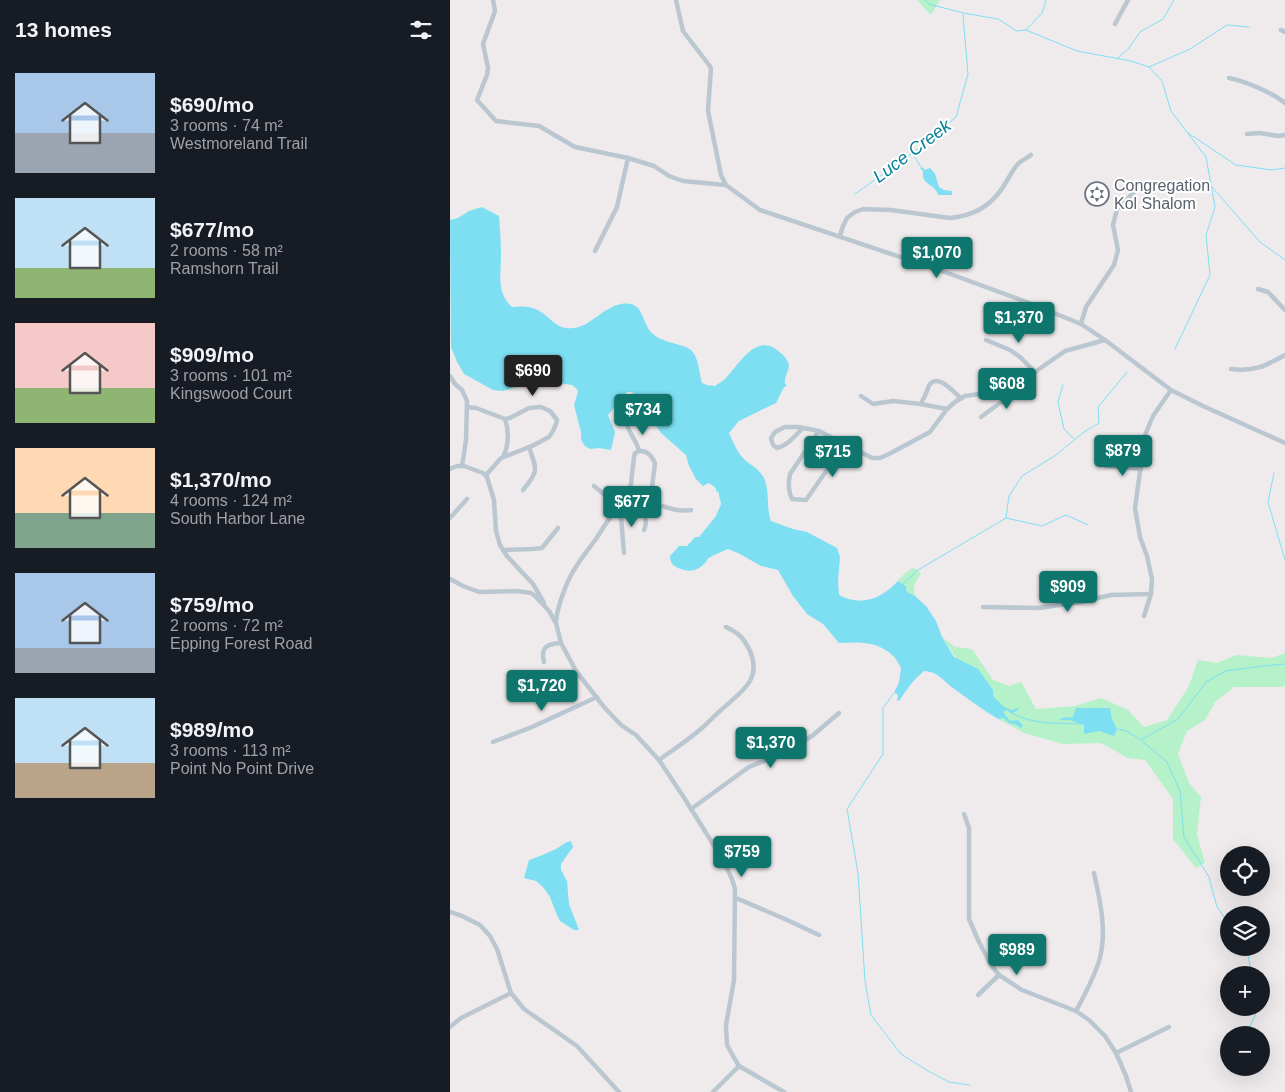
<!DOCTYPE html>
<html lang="en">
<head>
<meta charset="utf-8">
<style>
  :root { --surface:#171b24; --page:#20242c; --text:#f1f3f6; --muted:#9ea1a6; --accent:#0f766e }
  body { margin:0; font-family:Arial,sans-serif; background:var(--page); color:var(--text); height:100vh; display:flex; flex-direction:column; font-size:19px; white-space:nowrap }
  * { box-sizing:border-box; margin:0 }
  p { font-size:16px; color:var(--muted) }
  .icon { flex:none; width:28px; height:28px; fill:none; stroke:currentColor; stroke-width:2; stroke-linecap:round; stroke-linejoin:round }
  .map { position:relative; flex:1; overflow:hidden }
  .panel { display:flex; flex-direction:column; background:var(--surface); width:450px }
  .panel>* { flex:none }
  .buttons { position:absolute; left:770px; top:846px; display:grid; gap:10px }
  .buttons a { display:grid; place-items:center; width:50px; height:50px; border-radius:50%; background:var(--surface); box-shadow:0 5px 20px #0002; font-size:25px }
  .price { position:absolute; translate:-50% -42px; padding:0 11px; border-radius:5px; background:var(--accent); color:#fff; font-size:16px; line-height:32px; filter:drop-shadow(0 1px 2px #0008) }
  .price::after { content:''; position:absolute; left:50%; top:30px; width:15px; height:11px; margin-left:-8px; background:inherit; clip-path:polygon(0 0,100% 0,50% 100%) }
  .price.active { background:#222; color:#fff }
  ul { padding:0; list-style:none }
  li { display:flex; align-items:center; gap:15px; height:125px; padding:0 15px }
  li span { display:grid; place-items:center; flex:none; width:140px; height:100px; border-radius:0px; color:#555 }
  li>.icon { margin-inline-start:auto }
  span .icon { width:60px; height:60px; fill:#fffc; stroke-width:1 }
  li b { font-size:21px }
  h2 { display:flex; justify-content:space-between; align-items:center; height:60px; padding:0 15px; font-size:21px }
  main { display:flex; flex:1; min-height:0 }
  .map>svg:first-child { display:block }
</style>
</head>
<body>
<main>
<section class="panel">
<h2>13 homes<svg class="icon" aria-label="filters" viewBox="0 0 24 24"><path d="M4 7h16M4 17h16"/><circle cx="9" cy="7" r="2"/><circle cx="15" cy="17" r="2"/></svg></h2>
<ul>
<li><span style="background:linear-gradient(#a9c7e8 60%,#9aa5b1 0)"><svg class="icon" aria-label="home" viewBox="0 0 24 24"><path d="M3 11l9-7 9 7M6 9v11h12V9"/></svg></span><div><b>$690/mo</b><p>3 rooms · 74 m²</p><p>Westmoreland Trail</p></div></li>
<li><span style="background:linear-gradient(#bfe0f5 70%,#8fb573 0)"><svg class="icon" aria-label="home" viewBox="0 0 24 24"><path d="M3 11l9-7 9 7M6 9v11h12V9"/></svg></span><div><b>$677/mo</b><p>2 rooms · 58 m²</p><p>Ramshorn Trail</p></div></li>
<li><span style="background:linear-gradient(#f6c9c9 65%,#8fb573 0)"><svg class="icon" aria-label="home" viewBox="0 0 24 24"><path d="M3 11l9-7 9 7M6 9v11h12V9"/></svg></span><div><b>$909/mo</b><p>3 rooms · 101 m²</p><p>Kingswood Court</p></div></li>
<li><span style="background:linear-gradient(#ffd9b3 65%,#7fa58c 0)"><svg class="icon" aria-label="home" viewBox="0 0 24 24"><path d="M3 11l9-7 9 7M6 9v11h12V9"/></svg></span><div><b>$1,370/mo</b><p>4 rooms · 124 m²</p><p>South Harbor Lane</p></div></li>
<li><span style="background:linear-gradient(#a9c7e8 75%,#9aa5b1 0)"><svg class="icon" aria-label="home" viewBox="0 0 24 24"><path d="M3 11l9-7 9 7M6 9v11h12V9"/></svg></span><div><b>$759/mo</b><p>2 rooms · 72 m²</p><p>Epping Forest Road</p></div></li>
<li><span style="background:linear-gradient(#bfe0f5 65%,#b9a48a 0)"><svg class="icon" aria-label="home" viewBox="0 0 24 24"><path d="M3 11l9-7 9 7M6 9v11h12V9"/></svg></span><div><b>$989/mo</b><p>3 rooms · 113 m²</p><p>Point No Point Drive</p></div></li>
</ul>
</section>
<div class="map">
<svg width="835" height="1092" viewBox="0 0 835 1092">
  <rect width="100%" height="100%" fill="#efebec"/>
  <g fill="#b5f1c9">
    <polygon points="467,0 490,0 481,15"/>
    <path d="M 462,568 L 468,570 L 471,575 C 464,582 463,587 465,596 L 457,592 L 456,586 L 448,581 L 453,575 Z"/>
    <polygon points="492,637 505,647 522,649 543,680 559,686 571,682 586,709 625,706 651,698 678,710 694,727 717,720 739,686 748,660 767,663 786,655 822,658 835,653 835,686 831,687 784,687 765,702 755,720 737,731 728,754 739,783 751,797 747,834 755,863 746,868 723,839 723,799 695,760 678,758 651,743 613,744 574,733 548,719"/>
  </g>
  <g fill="#7edff2">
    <path d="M 472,167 L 475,170 L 480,168 L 485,174 L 489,187 L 494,190 L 502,191 L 502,195 L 488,195 C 485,183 471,186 473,171 L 470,168 Z"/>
    <path d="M 32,207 L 49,216 C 50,229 51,242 51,255 C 51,275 46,292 62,307 C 72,306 82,306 91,312 C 99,317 106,327 116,328 C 139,331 150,308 171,304 C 194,300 191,321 201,332 C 211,344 235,343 242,351 C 249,359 249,373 252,383 L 257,385 L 265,386 C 268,384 272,381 275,379 C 288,366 305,333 327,350 C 331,353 336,357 338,362 C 341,369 334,375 335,384 L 337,385 L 335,387 L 334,387 L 326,403 L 289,421 L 279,433 C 283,441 286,450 292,457 C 299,465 309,468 314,478 C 320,492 316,507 321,521 L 343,529 L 357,532 L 387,548 L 390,557 L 388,581 L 389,595 C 411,607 431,599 448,581 L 456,586 L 457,592 L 465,596 L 476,606 L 486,621 L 492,637 L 504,657 L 528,669 L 543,690 L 543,696 L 554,707 L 561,710 L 568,708 L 568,710 L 563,713 L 557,710 L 553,712 L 560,721 L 568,720 L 573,726 L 571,728 L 565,724 L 559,723 L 554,718 L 548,719 C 533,710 518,699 503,688 C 493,681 489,672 474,671 C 462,681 458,688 449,701 L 447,700 L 448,697 L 447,694 L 444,693 L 449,682 L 451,668 C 449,664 446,658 442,655 C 428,641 407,642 389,643 L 373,624 L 357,614 L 343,596 L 328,570 L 311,566 L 290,554 L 278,549 C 272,552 265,554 259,558 C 256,560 257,562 254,564 C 246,572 238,572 228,568 C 222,565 220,562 220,556 L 229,546 L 237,546 L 245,537 L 249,537 L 266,516 L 271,504 L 268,491 L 266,492 L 266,488 L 259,483 L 253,486 L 246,479 L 239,466 L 236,455 L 211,433 L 182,392 L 177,392 L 158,415 L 165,432 L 161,450 L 149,448 L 140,449 L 135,446 L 131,440 L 131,432 L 124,405 L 128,392 L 127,389 L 122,385 L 101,382 L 94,384 L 73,385 L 53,391 L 43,390 L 14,374 L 7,362 L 1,347 L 0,220 L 8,218 L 19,211 Z"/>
    <polygon points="626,708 660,708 662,719 667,729 664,736 649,731 634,734 634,725 620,720 610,720 611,718 623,717"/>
    <path d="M 121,841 L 123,847 L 111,864 L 111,870 L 117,881 L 119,904 L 129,930 L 124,930 L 110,921 L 107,915 L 100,897 L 93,887 L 86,881 L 74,878 L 79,860 C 88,857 97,853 106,849 C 111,846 115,842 121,841 Z"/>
  </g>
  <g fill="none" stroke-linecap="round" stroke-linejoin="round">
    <g stroke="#7edff2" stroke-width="1">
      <polyline points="475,0 479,4 513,13 548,19 567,31 576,30 627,51 681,61 699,67 712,81 721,111 756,157 765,207 756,235 760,275 725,349"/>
      <polyline points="576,30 592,13 596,0"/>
      <polyline points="667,59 679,48 690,32 713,19 724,0"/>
      <polyline points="699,67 740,49 777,25 799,27"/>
      <polyline points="738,133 786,165 822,170 835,168"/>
      <polyline points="462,153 471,167"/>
      <polyline points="762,187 810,242 835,260"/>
      <polyline points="405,194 467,150 506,117 518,74 513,15"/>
      <polyline points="613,385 608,402 614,429 624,439"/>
      <polyline points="824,473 818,502 835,560"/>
      <polyline points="556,518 592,526 616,515 638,525"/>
      <polyline points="453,584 468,570 556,518 559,496 572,476 606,455 634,432 649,423 648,407 677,372"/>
      <polyline points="444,693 433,708 433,754 397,809 408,873 415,981 421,1015 451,1054 478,1071 499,1082 520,1085"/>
      <path d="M 558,711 C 581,725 606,723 632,724"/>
      <polyline points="668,729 677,731 691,740 728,719 756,682 776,671 813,666 835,664"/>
      <polyline points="692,741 717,762 730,791 734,837 759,877 767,907 779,924"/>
      <polyline points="795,948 797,951 802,975"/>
      <polyline points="792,1035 792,1032 794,1027 800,1026 807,1011 807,1008"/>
    </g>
    <g stroke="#bbc7d0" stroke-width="4.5">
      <polyline points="43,0 45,11 33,44 38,68 37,75 27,100 46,121 89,126 125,147 178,158 204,166 219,176 233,181 276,185 310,210 495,272 574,301 631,324 655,340 721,390 753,406 835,443"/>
      <polyline points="226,0 233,31 259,65 261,68 258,111 271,175 276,185"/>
      <polyline points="665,24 678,0"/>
      <polyline points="831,30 835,32"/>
      <path d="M 779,78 C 795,81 823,93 835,103"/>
      <polyline points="797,134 809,133 829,136 835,135"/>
      <path d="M 390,236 L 393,226 L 397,218 L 405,212 L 413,209 L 441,210 L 500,218 C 522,216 541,206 553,187 C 558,180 562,170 568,164 C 572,160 577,158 581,155"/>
      <polyline points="145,251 167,207 178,158"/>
      <polyline points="808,289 818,292 835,310"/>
      <polyline points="631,324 636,307 664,265 668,250 663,225 667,209 690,186"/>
      <polyline points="536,340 560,350 570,357 585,372"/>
      <path d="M 781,369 C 805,372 815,366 835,355"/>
      <polyline points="0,376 5,384 12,390 17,401 16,440 12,466"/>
      <polyline points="411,396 423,404 443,401 471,404 497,409"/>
      <path d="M 471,404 C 472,400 475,397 476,393 C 478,390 478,385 481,383 C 490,375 504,393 511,398"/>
      <polyline points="18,407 26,408 55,419 60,418 79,408 91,407 100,411 107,420 106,424 103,431 99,437 82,446 51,458 36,475"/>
      <polyline points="531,417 562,394 565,389"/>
      <path d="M 177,424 C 179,434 187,441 189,451"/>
      <path d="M 353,428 C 345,436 338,445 327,448 L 323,445 L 321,438 L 325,432 L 335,427 L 348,427 L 369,431 L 422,458 L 430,458 L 439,454 L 480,432 L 497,409 L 505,402 L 515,396 L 565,389 L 585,372 L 615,351 L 655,340"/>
      <path d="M 369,431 L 340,474 C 338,483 338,491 342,499 L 356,500 L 395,444"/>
      <path d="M 189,451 C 197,450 202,456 205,463 L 200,503"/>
      <path d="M 53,457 C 59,446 59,430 55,419"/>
      <polyline points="656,466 691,469"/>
      <polyline points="0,469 7,466 14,466 33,473 37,477 44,500 46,531 50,545 57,556 83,584 94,603"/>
      <polyline points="144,486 169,507"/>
      <path d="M 73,490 C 89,471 87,470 79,447"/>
      <polyline points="181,500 180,492 184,457 185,453 189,451"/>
      <path d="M 181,500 C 190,509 200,516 194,530"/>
      <polyline points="169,507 171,517 174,553"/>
      <polyline points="0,518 17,499"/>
      <polyline points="53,550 82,549 92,548 108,528"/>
      <polyline points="0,579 13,586 29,592 67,591 81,593 85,596 99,611 106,623 111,643 126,671 154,707 171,725 186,735 209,760 233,796 273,860 282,879 285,889 284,980 276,1025 277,1045 283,1056 289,1066 334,1092"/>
      <polyline points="533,607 589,608 631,602 661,595 701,594"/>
      <polyline points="694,616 701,594 702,579 697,556 690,537 685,508 695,435 703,416 721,390"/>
      <path d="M 106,621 C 107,609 114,589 120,577 C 127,563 137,551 146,539 C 153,528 161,514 171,505 C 174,502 178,500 181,500 C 200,496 218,514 241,510"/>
      <path d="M 94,662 C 90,646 98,644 111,643"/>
      <polyline points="43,742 82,727 147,697"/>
      <path d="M 209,760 C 224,749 240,739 253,727 C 259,722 264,716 270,711 C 289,693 313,681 300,651 C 293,637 290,634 276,627"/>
      <polyline points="241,809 299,767 327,756 362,736 389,713"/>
      <polyline points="514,814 519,828 519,919 528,940 541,965 549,975 572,990 626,1011 639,1020 655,1036 666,1053 676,1076 681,1092"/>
      <polyline points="286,898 335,919 369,935"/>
      <polyline points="0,912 12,916 30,925 40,936 47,949 61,993 74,1009 127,1046 169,1092"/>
      <polyline points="528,995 549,975"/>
      <path d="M 626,1011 C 635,994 645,976 650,958 C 657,929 650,901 644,873"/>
      <polyline points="0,1027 11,1018 61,993"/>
      <polyline points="666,1053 719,1027"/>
      <polyline points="263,1092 289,1066"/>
    </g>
  </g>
  <defs>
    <g id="synagogue-ring" transform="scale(1.25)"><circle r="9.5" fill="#fff" stroke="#6b7280" stroke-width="1.5"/><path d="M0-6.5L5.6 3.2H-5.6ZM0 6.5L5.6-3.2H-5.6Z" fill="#6b7280"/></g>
  </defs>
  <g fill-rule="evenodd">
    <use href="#synagogue-ring" x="647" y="194"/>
  </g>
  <g text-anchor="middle" stroke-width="4" stroke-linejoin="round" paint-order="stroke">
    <g font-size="16" fill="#5b616d" stroke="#fff" text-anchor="start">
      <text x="664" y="191">Congregation<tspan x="664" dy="18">Kol Shalom</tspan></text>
    </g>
    <g font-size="18" font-style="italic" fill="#048097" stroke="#fff">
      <text transform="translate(462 151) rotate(-37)" y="6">Luce Creek</text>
    </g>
  </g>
</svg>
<div class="buttons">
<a><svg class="icon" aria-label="locate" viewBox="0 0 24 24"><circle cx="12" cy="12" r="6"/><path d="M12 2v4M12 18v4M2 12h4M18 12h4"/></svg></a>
<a><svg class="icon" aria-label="layers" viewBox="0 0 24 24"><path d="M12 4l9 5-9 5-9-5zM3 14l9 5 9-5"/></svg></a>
<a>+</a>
<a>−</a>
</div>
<b class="price" style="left:487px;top:279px">$1,070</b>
<b class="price" style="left:569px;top:344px">$1,370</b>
<b class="price active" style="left:83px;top:397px">$690</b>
<b class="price" style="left:557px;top:410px">$608</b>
<b class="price" style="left:193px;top:436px">$734</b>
<b class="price" style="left:673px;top:477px">$879</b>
<b class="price" style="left:383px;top:478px">$715</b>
<b class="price" style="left:182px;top:528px">$677</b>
<b class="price" style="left:618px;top:613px">$909</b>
<b class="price" style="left:92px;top:712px">$1,720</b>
<b class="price" style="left:321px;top:769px">$1,370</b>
<b class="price" style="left:292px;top:878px">$759</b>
<b class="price" style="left:567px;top:976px">$989</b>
</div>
</main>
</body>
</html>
